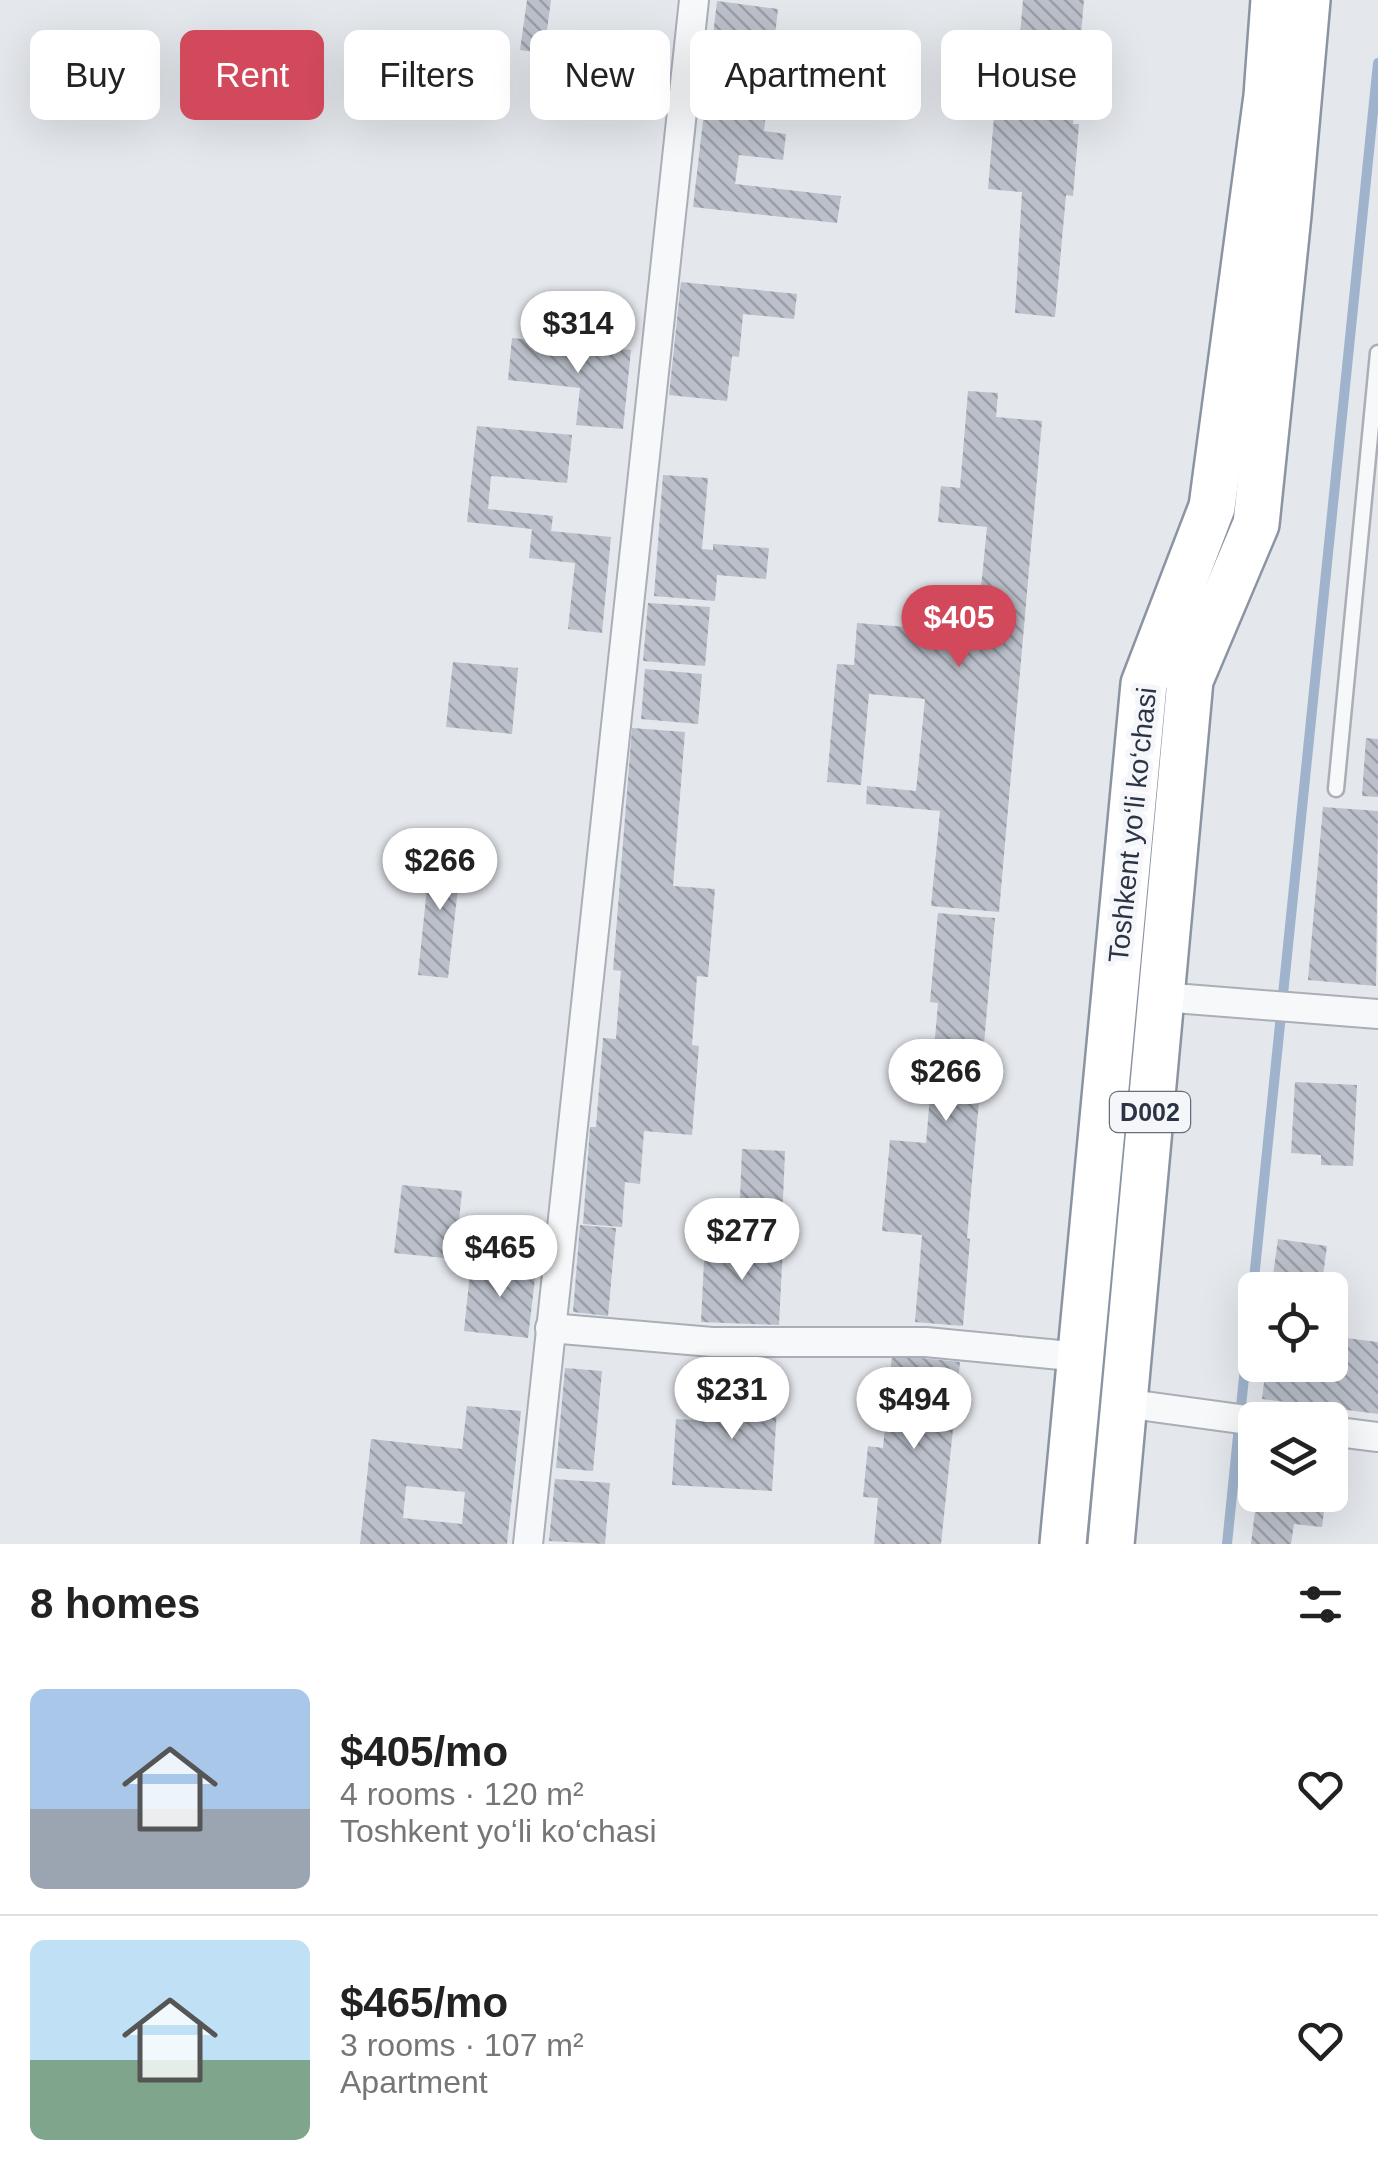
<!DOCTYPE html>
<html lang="en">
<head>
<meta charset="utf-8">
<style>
  :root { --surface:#fff; --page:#f2f2f2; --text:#222; --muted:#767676; --line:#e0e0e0; --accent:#d1495b }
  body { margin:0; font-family:Helvetica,sans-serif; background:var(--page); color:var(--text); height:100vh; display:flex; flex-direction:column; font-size:38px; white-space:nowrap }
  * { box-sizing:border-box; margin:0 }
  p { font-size:32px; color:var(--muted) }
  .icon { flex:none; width:55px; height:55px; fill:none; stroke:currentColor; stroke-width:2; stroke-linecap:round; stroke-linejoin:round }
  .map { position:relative; height:1544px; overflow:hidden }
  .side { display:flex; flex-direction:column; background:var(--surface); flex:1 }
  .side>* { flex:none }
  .guide { position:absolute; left:30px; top:30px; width:1320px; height:90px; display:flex; gap:20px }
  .buttons { position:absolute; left:1238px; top:1272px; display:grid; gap:20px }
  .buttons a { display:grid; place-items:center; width:110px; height:110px; border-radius:15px; background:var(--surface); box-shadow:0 10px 40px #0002; font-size:50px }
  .price { position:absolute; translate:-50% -85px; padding:0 22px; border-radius:35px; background:#fff; color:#222; font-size:32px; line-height:65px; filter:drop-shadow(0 2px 5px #0008) }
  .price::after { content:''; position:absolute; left:50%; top:60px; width:30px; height:22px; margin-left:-15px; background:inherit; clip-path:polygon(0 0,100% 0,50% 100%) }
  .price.active { background:var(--accent); color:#fff }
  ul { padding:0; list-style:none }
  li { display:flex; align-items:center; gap:30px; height:250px; padding:0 30px }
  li+li { border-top:2px solid var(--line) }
  li span { display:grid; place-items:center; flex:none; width:280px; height:200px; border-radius:15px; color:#555 }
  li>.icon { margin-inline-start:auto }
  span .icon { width:120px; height:120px; fill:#fffc; stroke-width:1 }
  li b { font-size:42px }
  h2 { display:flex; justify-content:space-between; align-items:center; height:120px; padding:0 30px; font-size:42px }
  .pill { padding:0 35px; border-radius:15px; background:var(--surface); box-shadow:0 10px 40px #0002; font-size:35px; line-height:90px }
  .pill.active { background:var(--accent); color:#fff }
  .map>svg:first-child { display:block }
</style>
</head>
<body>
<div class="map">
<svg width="1378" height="1544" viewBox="0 0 1378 1544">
  <defs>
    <pattern id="building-back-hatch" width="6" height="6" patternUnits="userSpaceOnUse" patternTransform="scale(2.5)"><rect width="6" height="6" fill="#bbc0ca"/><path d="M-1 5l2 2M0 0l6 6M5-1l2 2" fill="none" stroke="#989da6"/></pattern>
  </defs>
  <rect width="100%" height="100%" fill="#e4e7ec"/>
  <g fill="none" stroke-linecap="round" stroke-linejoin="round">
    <polyline stroke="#9fb4cc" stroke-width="10" points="1227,1544 1378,63"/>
  </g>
  <g fill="url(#building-back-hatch)" fill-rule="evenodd">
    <polygon points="527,0 551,0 547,30 665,46 662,69 520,50"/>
    <polygon points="1023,0 1084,0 1073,124 1079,124 1073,196 1066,195 1055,317 1015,313 1022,192 988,189 994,117 1013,118"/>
    <polygon points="717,1 778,9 764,131 786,134 783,160 739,155 735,184 841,196 837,223 693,207"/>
    <polygon points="681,282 797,294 794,319 743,314 739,357 732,356 727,401 669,395"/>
    <polygon points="512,338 631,350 623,429 576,425 580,388 508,380"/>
    <polygon points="968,391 998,393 996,417 1042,421 999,912 931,906 940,811 866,804 867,786 916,791 925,699 869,694 861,785 827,782 837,664 854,665 857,623 956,631 956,626 977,628 987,527 938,522 941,486 960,488"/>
    <polygon points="477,426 572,435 567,483 491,476 488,509 553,516 551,531 611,537 602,633 568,629 575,563 529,558 532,529 467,522"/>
    <polygon points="663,475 708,478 702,549 713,550 713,544 769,548 766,579 717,575 715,601 654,596"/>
    <polygon points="648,603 710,607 705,666 643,661"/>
    <polygon points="453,662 518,668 512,734 446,727"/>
    <polygon points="645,669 702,674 698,724 641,719"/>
    <polygon points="632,728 685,732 673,886 715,889 708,977 697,976 692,1045 699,1046 692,1135 644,1131 640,1184 625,1182 622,1227 583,1224 590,1127 596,1127 603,1038 616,1039 621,971 613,970"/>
    <polygon points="1366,738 1378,739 1378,797 1362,796"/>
    <polygon points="1323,807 1378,811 1376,986 1308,980"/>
    <polygon points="431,849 462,852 448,978 418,975"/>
    <polygon points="938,913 995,918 967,1238 970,1239 963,1326 915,1322 922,1235 882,1231 890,1140 926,1143 938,1003 930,1002"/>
    <polygon points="1295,1082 1357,1085 1353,1166 1321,1165 1321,1155 1291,1153"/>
    <polygon points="742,1149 785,1151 782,1224 739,1223"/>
    <polygon points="402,1185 462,1191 455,1259 394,1253"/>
    <polygon points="580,1225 616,1228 608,1316 573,1312"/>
    <polygon points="1278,1239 1327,1246 1321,1290 1271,1290"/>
    <polygon points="705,1241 783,1245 779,1325 701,1322"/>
    <polygon points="471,1263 536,1270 528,1338 464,1331"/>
    <polygon points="1330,1336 1378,1342 1378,1414 1262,1399 1266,1365 1330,1365"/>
    <polygon points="892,1355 960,1362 941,1544 874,1544 878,1498 863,1497 868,1446 883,1448"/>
    <polygon points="565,1368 602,1371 593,1471 556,1468"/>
    <polygon points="742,1372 779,1374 772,1491 672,1485 676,1419 739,1423"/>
    <path d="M 467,1406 L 521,1411 L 507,1544 L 360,1544 L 371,1439 L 462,1449 ZM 406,1486 L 465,1492 L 462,1524 L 403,1518 Z"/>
    <polygon points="555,1479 610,1483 605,1544 549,1541"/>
    <polygon points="1257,1495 1326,1495 1322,1527 1294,1524 1291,1544 1251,1544"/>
  </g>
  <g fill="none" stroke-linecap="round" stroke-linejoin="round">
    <g stroke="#a9aeb7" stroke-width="19">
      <polyline id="service" points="1336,789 1378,353"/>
    </g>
    <g stroke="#a9aeb7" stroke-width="32">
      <g id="minor">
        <polyline points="1161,997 1378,1014"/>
        <polyline points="550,1328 712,1342 926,1342 1081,1357"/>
        <polyline points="1123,1403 1255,1421"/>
        <polyline points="1330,1431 1378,1437"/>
        <polyline points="528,1544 694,0"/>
      </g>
    </g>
    <g stroke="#8b94a3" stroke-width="50">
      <g id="trunk">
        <polyline points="1063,1544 1144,684 1212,507 1267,96 1274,0"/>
        <polyline points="1111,1544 1190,680 1256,524 1288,215 1307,0"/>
      </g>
    </g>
    <use href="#service" stroke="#f7f8fa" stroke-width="14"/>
    <use href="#minor" stroke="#f7f8fa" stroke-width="28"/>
    <use href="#trunk" stroke="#fff" stroke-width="45"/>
  </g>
  <g text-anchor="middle" stroke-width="10" stroke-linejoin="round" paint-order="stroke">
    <rect fill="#f4f6f9" stroke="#676e7b" stroke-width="2.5" x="1110" y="1092" width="80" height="40" rx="8"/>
    <g font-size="25" font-weight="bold" fill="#2b3445">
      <text x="1150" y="1121">D002</text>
    </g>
    <g font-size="28" fill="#2b3445" stroke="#f4f6f9">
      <text transform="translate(1132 825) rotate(-84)" y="10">Toshkent yo‘li ko‘chasi</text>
    </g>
  </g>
</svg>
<div class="buttons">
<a><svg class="icon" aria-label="locate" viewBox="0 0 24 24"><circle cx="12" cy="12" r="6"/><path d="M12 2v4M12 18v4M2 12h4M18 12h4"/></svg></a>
<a><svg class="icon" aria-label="layers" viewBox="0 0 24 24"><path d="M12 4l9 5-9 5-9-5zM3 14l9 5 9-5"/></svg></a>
</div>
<b class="price" style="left:578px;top:376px">$314</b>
<b class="price active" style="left:959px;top:670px">$405</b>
<b class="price" style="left:440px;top:913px">$266</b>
<b class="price" style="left:946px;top:1124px">$266</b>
<b class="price" style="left:742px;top:1283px">$277</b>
<b class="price" style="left:500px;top:1300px">$465</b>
<b class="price" style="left:732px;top:1442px">$231</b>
<b class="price" style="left:914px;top:1452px">$494</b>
<div class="guide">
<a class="pill">Buy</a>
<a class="pill active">Rent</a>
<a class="pill">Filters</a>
<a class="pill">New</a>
<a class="pill">Apartment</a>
<a class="pill">House</a>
</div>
</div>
<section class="side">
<h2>8 homes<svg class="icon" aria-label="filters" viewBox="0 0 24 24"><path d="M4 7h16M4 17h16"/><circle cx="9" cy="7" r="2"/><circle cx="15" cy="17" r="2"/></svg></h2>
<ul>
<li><span style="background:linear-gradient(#a9c7e8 60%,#9aa5b1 0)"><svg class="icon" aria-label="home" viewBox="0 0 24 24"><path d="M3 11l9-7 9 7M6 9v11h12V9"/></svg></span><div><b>$405/mo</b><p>4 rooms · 120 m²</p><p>Toshkent yo‘li ko‘chasi</p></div><svg class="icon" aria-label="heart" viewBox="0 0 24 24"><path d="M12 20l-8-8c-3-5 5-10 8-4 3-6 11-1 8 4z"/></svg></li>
<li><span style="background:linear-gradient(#bfe0f5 60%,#7fa58c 0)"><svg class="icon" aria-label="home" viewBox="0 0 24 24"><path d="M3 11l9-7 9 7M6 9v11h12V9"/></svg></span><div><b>$465/mo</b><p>3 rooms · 107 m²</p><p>Apartment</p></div><svg class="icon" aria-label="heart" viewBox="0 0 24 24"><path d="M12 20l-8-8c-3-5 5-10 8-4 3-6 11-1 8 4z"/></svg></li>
</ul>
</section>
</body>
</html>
